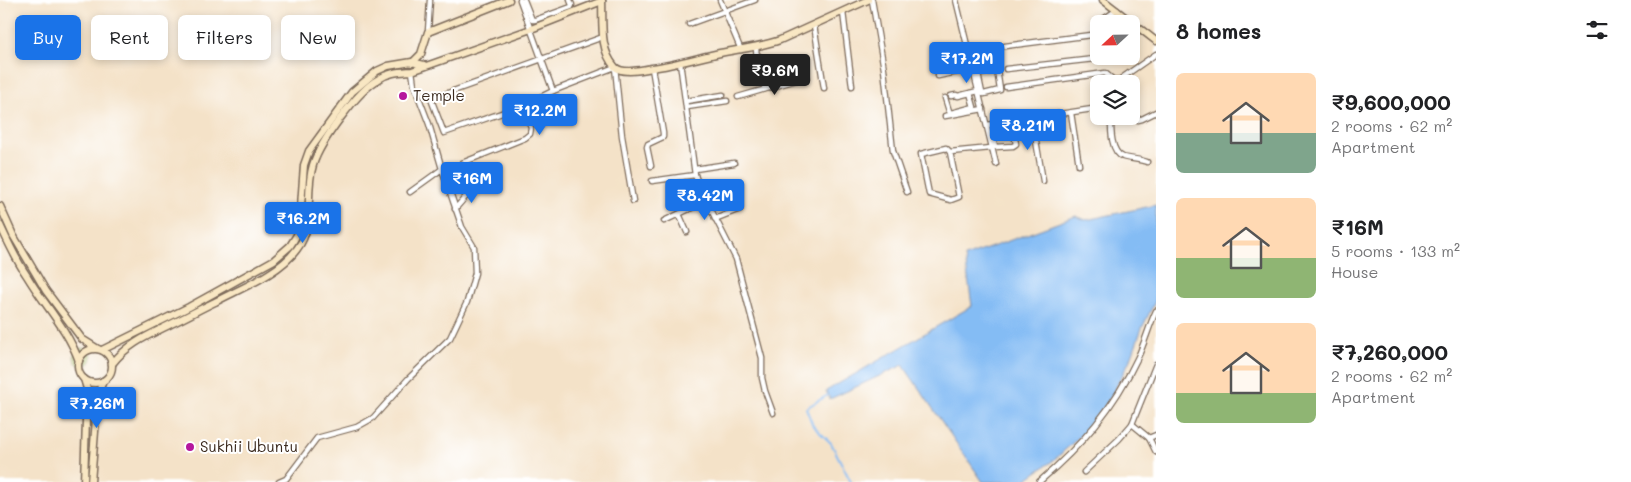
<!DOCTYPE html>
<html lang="en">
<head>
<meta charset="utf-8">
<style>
  :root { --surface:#fff; --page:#f6f6f6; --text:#202124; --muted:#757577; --accent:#1a73e8 }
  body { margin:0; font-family:Mali,sans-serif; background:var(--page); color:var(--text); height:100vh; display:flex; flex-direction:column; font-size:19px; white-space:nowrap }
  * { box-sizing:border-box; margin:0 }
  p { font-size:16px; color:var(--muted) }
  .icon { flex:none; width:28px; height:28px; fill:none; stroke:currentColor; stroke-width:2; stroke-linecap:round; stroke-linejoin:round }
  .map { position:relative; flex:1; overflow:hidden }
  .side { display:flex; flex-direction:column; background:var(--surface); width:475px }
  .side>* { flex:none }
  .hud { position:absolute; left:15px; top:15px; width:475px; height:45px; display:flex; gap:10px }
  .needle { width:32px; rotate:248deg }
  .fabs { position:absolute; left:1090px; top:15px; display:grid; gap:10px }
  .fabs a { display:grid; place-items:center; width:50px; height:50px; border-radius:8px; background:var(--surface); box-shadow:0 2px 8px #0003; font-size:25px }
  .price { position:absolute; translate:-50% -42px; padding:0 11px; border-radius:5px; background:var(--accent); color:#fff; font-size:16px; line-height:32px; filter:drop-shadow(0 1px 2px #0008) }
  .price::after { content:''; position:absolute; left:50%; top:30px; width:15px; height:11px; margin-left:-8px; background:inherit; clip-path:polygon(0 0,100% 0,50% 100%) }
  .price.current { background:#222; color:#fff }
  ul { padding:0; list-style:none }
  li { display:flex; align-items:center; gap:15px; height:125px; padding:0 20px }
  li span { display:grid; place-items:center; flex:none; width:140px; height:100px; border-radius:8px; color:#555 }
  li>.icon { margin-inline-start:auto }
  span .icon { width:60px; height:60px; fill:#fffc; stroke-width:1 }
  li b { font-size:21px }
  h2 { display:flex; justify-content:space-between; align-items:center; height:60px; padding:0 20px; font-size:21px }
  .chip { padding:0 18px; border-radius:8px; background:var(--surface); box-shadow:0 2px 8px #0003; font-size:18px; line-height:45px }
  .chip.current { background:var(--accent); color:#fff }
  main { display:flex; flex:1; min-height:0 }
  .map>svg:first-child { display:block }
</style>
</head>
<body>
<main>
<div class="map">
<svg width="1156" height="482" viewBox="0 0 1156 482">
  <rect width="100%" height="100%" fill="#fff"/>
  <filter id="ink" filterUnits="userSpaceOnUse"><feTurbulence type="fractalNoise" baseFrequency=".02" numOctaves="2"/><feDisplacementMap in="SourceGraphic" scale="10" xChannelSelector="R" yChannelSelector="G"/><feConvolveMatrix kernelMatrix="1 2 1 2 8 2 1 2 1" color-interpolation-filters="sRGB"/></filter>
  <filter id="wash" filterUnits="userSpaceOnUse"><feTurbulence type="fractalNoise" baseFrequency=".0096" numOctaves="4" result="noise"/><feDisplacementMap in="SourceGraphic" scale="20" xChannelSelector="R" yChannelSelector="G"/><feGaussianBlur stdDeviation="1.12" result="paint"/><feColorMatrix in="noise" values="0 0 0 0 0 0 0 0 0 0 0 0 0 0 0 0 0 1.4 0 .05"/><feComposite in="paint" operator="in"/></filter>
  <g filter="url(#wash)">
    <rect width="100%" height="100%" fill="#f4e2c8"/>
    <circle fill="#b4c76b" stroke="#787844" cx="83" cy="357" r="9"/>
    <polygon fill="#84bcf4" stroke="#607389" points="1156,205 1156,300 1142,328 1132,356 1110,399 1088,429 1054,460 1028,478 1026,482 983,482 903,365 830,399 826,391 972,306 965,257 1076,216 1086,220"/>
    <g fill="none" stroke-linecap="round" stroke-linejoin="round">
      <polyline stroke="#84bcf4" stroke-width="2" points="828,395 806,408 813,426 831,443 851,482"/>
    </g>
  </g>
  <g filter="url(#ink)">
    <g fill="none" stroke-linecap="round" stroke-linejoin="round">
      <g stroke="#7c6a5a" stroke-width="7">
        <g id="street">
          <polyline points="524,0 532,20 535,20 571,7 572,5 570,0"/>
          <polyline points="720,0 741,50"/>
          <polyline points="872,0 884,69 893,151 907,192"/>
          <polyline points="956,0 996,164"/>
          <polyline points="843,12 852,86"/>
          <polyline points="689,24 755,0"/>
          <polyline points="814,25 824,88"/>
          <polyline points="1099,27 1099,22 1117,10"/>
          <polyline points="428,32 430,0"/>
          <polyline points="1005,46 1099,34"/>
          <polyline points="756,47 757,63 765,89"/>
          <polyline points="758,55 762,61 769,88"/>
          <polyline points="1006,69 1103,58 1105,56"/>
          <polyline points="978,74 982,93"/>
          <polyline points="974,75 997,70 1000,90 984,94 979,93"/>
          <polyline points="938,76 989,65"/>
          <polyline points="1006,87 1105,73 1116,82 1156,54"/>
          <polyline points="553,91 615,67 622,136 633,201"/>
          <polyline points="951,96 956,95 958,96 978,91"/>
          <polyline points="738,97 807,77"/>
          <polyline points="945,98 949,111 951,113 974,107 970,93"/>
          <polyline points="686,101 723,95"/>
          <polyline points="522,106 444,133 431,99 603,37"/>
          <polyline points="687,107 727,101"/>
          <polyline points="1071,113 1079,165"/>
          <polyline points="1131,114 1138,120 1142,119 1156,112"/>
          <polyline points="945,116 983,109"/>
          <path d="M 1111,116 C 1111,128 1110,152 1123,157 C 1130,159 1139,159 1147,162"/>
          <polyline points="1032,118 1043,181"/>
          <polyline points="998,124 999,130 1013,128 1016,144 1013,146 995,147 992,133 999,130"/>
          <polyline points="987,125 1099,108"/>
          <polyline points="950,152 959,197 951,200 929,194 921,154 946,148 950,152 991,148"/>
          <polyline points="651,166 647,147 648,144 663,137 663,133 652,68"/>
          <polyline points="695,169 734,163"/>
          <polyline points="695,175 699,186 736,259 762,358 762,378 765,391 773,413"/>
          <polyline points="652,181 695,175 680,62"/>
          <polyline points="410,192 442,169 429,124 414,85 412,71"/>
          <polyline points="469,193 461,169 462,163 525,138 530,134 531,128 522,106 553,91 520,0"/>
          <polyline points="455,209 469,193 482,189"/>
          <polyline points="679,214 687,232"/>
          <polyline points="715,219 740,209"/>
          <polyline points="664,221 706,201"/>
          <polyline points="1132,424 1156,364"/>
          <polyline points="1149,438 1156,435"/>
          <polyline points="1084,472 1119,439 1132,424 1149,438 1156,452"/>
          <polyline points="279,482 286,479 317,438 357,427 373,418 408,379 450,338 467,302 475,273 474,247 462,227 442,169"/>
          <path d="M 1039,482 C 1082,445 1114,408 1138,357 C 1145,342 1149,326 1156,311"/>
        </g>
      </g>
      <g stroke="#7c6a5a" stroke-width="9">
        <g id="secondary">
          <path d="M 602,0 C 603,21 599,50 615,67 C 622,74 643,70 652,68 C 675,65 697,58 720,53 C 740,49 760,47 780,40 L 868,0"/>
          <polyline points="1103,0 1156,41"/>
          <polyline points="412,63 421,54 428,32 509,0"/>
          <polyline points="0,206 13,235 46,291 82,339 98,349"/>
          <path d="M 0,225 C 8,242 16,260 27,276 C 45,306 67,328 79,361"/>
          <circle cx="95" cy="366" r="17"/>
          <polyline points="102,350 189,307 274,260 290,246 297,235 300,219 304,165 309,151 352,92 377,71 388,66 412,62 424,65"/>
          <path d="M 112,364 C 127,344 149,335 171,324 C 186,317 200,309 215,302 C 241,288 279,274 297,249 C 316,225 304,193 313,165 C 320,142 358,90 379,79 C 389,72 400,72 412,71 L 531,29 L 602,1"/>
          <polyline points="84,482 87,389 84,379"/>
          <polyline points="91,482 98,394 103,381"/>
        </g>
      </g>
      <use href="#street" stroke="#fff" stroke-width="4.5"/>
      <use href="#secondary" stroke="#f9e7c3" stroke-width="6"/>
    </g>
  </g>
  <g fill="#b5179e" stroke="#fff" stroke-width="2">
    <circle cx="403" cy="96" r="5"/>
    <circle cx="190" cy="447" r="5"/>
  </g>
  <g text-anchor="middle" stroke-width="4" stroke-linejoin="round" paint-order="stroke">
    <g font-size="15" fill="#3b2a1e" stroke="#fff" text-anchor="start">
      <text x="413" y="101">Temple</text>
      <text x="200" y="452">Sukhii Ubuntu</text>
    </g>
  </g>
</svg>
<div class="fabs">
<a><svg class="needle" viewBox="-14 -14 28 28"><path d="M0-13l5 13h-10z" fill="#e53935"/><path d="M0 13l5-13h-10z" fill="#757577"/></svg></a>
<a><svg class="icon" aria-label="layers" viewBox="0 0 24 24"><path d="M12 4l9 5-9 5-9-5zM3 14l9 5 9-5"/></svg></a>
</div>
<b class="price" style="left:967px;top:84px">₹17.2M</b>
<b class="price current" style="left:775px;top:96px">₹9.6M</b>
<b class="price" style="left:540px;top:136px">₹12.2M</b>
<b class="price" style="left:1028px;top:151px">₹8.21M</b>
<b class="price" style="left:472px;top:204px">₹16M</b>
<b class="price" style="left:705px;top:221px">₹8.42M</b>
<b class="price" style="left:303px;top:244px">₹16.2M</b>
<b class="price" style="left:97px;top:429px">₹7.26M</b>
<div class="hud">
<a class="chip current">Buy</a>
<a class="chip">Rent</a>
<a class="chip">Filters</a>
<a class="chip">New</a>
</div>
</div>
<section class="side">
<h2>8 homes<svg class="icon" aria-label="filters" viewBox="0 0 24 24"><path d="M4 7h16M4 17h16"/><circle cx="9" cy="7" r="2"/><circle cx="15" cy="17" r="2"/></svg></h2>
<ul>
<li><span style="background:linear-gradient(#ffd9b3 60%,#7fa58c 0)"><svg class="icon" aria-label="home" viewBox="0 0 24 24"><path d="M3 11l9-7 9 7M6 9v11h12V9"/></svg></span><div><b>₹9,600,000</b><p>2 rooms · 62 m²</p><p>Apartment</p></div></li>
<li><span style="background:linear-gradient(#ffd9b3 60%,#8fb573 0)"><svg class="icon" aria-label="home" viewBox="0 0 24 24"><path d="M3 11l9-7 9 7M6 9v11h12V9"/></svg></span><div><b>₹16M</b><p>5 rooms · 133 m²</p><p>House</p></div></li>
<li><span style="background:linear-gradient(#ffd9b3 70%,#8fb573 0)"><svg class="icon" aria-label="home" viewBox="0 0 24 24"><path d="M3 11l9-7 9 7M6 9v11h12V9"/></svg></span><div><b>₹7,260,000</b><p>2 rooms · 62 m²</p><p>Apartment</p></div></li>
</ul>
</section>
</main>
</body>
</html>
